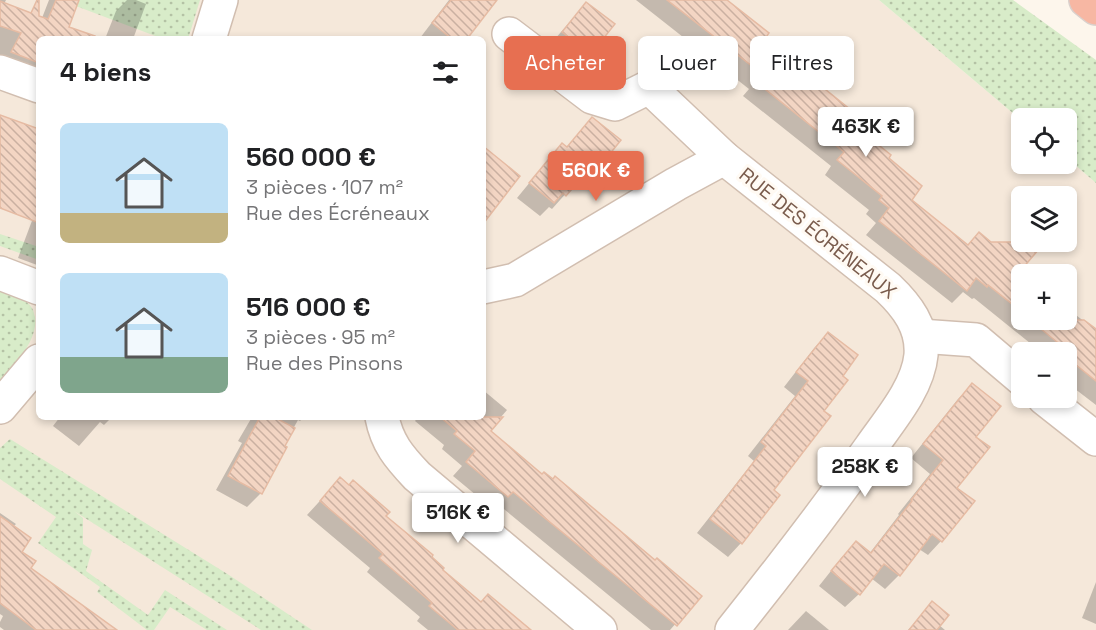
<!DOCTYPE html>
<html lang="fr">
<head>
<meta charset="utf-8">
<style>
  :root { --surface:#fff; --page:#f2f2f2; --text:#202124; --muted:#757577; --accent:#e76f51 }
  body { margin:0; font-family:"Space Grotesk",sans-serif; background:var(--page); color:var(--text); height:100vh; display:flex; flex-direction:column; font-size:22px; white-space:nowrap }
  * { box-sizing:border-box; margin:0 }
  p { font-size:20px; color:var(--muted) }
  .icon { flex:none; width:33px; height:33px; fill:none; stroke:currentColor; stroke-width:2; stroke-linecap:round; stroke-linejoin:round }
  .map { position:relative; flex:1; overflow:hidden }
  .details { position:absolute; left:36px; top:36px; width:450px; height:384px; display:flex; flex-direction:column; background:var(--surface); border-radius:9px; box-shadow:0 3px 9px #0003 }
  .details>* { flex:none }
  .banner { position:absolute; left:504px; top:36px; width:501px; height:54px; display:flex; gap:12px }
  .fabs { position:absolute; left:1011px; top:108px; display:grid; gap:12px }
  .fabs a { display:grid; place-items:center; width:66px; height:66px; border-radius:9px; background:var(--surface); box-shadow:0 3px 9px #0003; font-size:30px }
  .price { position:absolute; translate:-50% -51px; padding:0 14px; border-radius:6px; background:#fff; color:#222; font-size:20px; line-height:39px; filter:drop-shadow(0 2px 3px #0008) }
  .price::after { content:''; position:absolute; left:50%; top:36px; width:18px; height:14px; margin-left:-9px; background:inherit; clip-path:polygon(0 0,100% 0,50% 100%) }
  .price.active { background:var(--accent); color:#fff }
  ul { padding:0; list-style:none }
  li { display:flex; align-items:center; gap:18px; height:150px; padding:0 24px }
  li span { display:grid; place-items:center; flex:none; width:168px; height:120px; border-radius:9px; color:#555 }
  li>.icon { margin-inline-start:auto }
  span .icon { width:72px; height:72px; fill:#fffc; stroke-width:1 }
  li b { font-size:26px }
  h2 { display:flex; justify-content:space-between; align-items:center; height:72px; padding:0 24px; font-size:26px }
  .tag { padding:0 21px; border-radius:9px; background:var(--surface); box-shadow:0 3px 9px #0003; font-size:21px; line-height:54px }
  .tag.active { background:var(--accent); color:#fff }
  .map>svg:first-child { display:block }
</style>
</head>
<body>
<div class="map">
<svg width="1096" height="630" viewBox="0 0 1096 630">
  <defs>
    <pattern id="grass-dots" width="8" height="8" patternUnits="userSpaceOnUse" patternTransform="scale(1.5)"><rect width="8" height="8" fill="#d8ecc9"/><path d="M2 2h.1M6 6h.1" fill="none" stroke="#b4c2a5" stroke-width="1.8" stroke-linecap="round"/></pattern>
    <pattern id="building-back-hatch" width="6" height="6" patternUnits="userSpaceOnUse" patternTransform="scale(1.5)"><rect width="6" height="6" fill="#f3d5c3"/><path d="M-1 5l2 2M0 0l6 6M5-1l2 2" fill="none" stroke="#cab0a1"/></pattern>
  </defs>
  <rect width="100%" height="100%" fill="#fdf6ec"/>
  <path fill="#f5e8da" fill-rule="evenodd" d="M 0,0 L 879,0 L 1021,120 L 1022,164 L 1066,164 L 1067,158 L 1096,183 L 1096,630 L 0,630 ZM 39,39 L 483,39 L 483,417 L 39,417 ZM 1022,196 L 1066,196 L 1066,242 L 1022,242 ZM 1022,274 L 1066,274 L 1066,320 L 1022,320 ZM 1022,352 L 1066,352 L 1066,398 L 1022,398 Z"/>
  <g fill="url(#grass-dots)">
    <polygon points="60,0 200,0 188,39 158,39 158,37"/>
    <polygon points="879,0 1013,0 1096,60 1096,183 1067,158 1066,118 1022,118 1021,120"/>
    <polygon points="0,234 39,247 39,260 0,246"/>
    <path d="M 0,291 C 11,295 26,298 32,308 C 34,311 34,315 35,317 C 38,341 15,364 0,380 Z"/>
    <polygon points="10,439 229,575 312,630 261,630 74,511 83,518 83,544 92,550 86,571 148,615 165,590 227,630 207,630 170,607 154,630 147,630 97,592 100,587 38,543 56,517 0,479 0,448"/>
  </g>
  <g fill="#0003">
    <polygon points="0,0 6,0 4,4 42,18 49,0 77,0 67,26 98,39 39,39 39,80 0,67"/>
    <polygon points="127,0 136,0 146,4 133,39 105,39 116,11"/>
    <polygon points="449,0 496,0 465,39 421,39 420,38"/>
    <polygon points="636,0 725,0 762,41 886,158 909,201 967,246 979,234 1031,274 1022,274 1022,320 1066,320 1066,307 1096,331 1096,405 1066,382 1066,352 1041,352 974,298 972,299 963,292 952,303 866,235 876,223 866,214 869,210 825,175 831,166 743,96 749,89"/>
    <polygon points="586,4 613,25 590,53 576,67 549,46 573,18"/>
    <polygon points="592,119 595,170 581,183 577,181 552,209 549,207 540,216 517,198 549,159 566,148"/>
    <polygon points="39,202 39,263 37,265 18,258"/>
    <polygon points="828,334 840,376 822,411 771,490 778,495 741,543 728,557 697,533 754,461 748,456 795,396 784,387 815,347"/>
    <polygon points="972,385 974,437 955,488 973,502 941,541 928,555 919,549 899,575 885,589 871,578 859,594 845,607 819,586 842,557 856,543 869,554 899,515 898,514 930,474 911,458 958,399"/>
    <polygon points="483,390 507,410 489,431 542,476 700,596 670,630 651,630 499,505 494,510 453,476 462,466 442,449 444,445 415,421 418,417 483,417"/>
    <polygon points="60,417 112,417 104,425 100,422 79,446 53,426"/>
    <polygon points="252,417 304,417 300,421 298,420 283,447 285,448 260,494 247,507 216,490 242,443 238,441"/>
    <polygon points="340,479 430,557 441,570 480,603 528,630 428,630 417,621 420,617 367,572 370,568 307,515"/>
    <polygon points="0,513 16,524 13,527 19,552 29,569 116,630 4,630 0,627 0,622 3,616 0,614"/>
    <polygon points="1096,582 1096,624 1082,618"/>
    <polygon points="932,603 939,625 945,630 908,630"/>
    <polygon points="806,611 829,630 788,630"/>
  </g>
  <g fill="url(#building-back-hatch)" stroke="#e6bba3" stroke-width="1.5">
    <polygon points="37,0 39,0 39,16 48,19 56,0 79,0 69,27 95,36 94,39 39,39 39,63 11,52 21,33 0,26 0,1 31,13"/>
    <polygon points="451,0 497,0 467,39 452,39 432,23"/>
    <polygon points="667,0 727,0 769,33 764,40 867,123 861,131 891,155 889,158 922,186 912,200 968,245 979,232 991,242 1045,242 1022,269 1022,312 988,285 987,287 976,278 967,291 879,221 889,208 879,200 882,196 837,160 844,152 756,82 762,74"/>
    <polygon points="586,2 615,24 591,54 562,32"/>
    <polygon points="0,115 39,129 39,223 0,208"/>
    <polygon points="592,117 621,140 596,171 591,167 566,196 563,193 554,203 529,183 562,143 567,147"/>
    <polygon points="483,146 520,176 483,224"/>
    <polygon points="1030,320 1084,320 1096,329 1096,381 1066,357 1066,352 1060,352 1058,351 1062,346"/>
    <polygon points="828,332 858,355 843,376 848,380 824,411 831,416 774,490 780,495 742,544 710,519 766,446 761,442 808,381 796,372"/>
    <polygon points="972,383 1001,406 976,437 990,447 957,488 975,501 942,542 932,534 900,576 884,564 860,595 831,571 856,541 871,553 912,501 911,500 943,460 923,444"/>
    <polygon points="260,417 274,417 295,428 285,446 287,447 262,494 228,476"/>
    <polygon points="440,417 503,417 491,431 542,474 544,472 553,479 555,476 655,560 657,558 702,596 677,626 513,492 508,497 466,462 475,451 454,434 457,431"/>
    <polygon points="340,477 349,485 353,480 390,512 386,516 433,555 432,557 444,568 443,570 481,602 488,594 531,630 458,630 429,606 432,603 379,558 383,554 320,501"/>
    <polygon points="0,516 31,538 22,552 36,561 31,568 117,630 36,630 0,603"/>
    <polygon points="932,601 949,615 937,630 909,630"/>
  </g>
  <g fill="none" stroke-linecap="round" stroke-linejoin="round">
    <g stroke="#d1beb0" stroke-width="36">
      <g id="minor">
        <path d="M 509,34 L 592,97 L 615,104 L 649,87 L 724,158 L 888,288 C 907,306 923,327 921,355 C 918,388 889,421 871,447 C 827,509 780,570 732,630"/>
        <polyline points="209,39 221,0"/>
        <polyline points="0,72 39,86"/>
        <polyline points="0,273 39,288"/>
        <polyline points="483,287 515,280 676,184 724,158"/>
        <polyline points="920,336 976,340 1022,379"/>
        <polyline points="1044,398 1096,439"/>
        <polyline points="0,407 39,361"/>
        <path d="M 382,417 C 387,443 399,457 417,476 L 600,630"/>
      </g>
    </g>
    <g stroke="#dad1cd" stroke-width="36">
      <polyline id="highway" points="1086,0 1096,8"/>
    </g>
    <use href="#minor" stroke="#fff" stroke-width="33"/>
    <use href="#highway" stroke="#f7b7a3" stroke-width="33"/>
  </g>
  <g text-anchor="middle" stroke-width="6" stroke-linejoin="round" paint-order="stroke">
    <g font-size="20" fill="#7a5c4d" stroke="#fffaf3">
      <text transform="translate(818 233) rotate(39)" y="7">RUE DES ÉCRÉNEAUX</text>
    </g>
  </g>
</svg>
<div class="fabs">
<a><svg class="icon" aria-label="locate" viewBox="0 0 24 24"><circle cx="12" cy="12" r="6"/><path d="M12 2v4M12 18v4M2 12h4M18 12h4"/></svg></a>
<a><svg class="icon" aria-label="layers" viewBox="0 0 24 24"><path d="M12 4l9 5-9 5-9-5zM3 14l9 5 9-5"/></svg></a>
<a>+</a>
<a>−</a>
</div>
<b class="price" style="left:866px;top:158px">463K €</b>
<b class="price active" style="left:596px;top:202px">560K €</b>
<b class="price" style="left:865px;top:498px">258K €</b>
<b class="price" style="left:458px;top:544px">516K €</b>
<div class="banner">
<a class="tag active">Acheter</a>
<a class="tag">Louer</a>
<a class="tag">Filtres</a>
</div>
<section class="details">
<h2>4 biens<svg class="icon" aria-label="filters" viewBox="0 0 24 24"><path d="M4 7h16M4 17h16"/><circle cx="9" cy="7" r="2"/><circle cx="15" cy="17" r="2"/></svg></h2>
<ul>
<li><span style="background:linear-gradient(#bfe0f5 75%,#c2b280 0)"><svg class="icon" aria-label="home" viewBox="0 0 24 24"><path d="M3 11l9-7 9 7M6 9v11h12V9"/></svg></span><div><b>560 000 €</b><p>3 pièces · 107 m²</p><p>Rue des Écréneaux</p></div></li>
<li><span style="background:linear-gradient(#bfe0f5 70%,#7fa58c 0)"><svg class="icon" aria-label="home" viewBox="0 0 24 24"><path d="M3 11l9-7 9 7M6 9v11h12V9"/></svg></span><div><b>516 000 €</b><p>3 pièces · 95 m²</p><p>Rue des Pinsons</p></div></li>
</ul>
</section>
</div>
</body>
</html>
